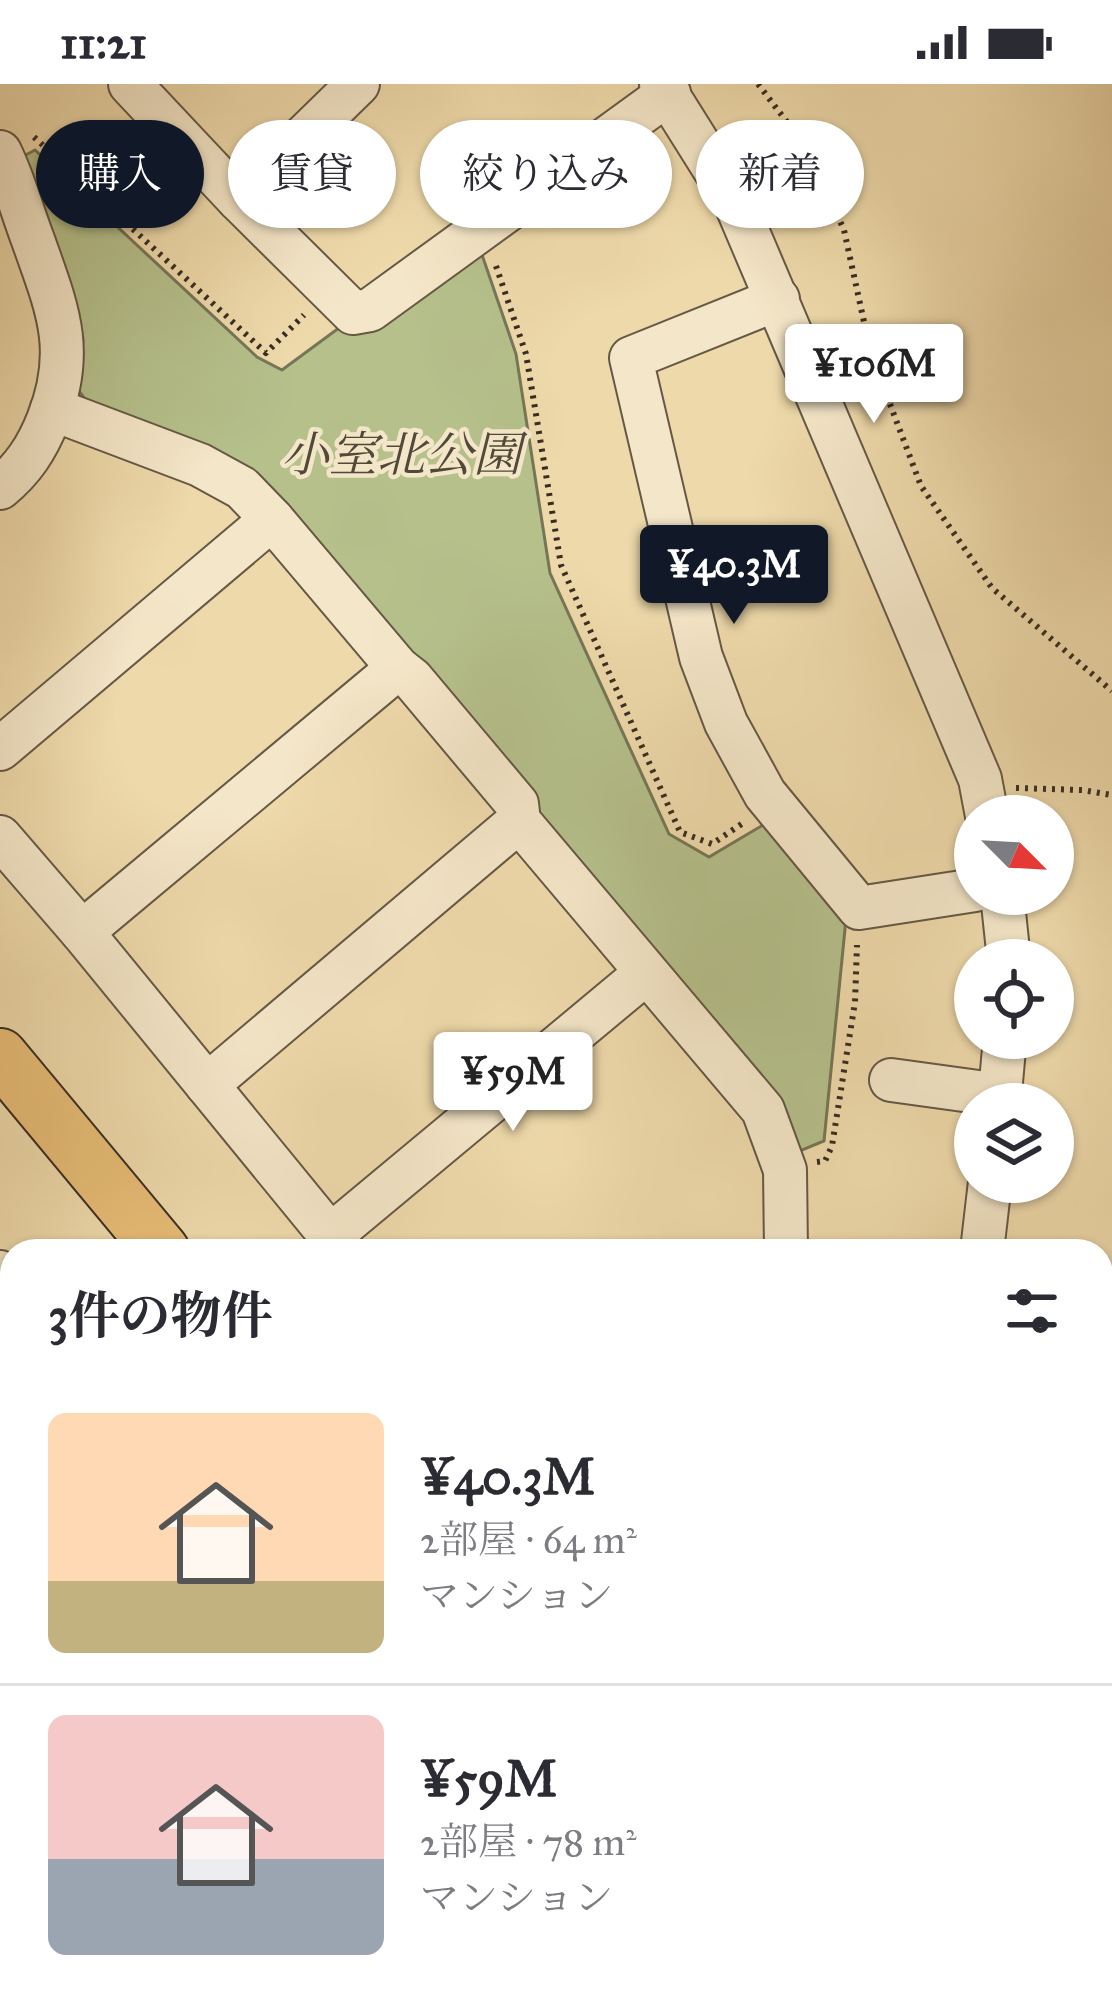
<!DOCTYPE html>
<html lang="ja">
<head>
<meta charset="utf-8">
<style>
  :root { --surface:#fff; --page:#f7f7f7; --text:#2b2b33; --muted:#7c7c81; --line:#e1e1e2; --accent:#111827 }
  body { margin:0; font-family:"IM FELL Great Primer","Noto Serif JP",serif; background:var(--page); color:var(--text); height:100vh; display:flex; flex-direction:column; font-size:45px; white-space:nowrap }
  * { box-sizing:border-box; margin:0 }
  p { font-size:39px; color:var(--muted) }
  .icon { flex:none; width:66px; height:66px; fill:none; stroke:currentColor; stroke-width:2; stroke-linecap:round; stroke-linejoin:round }
  .map { position:relative; flex:1; overflow:hidden }
  .sheet { position:absolute; left:0px; top:1155px; width:1113px; height:771px; display:flex; flex-direction:column; background:var(--surface); border-radius:36px 36px 0 0; box-shadow:0 3px 9px #0004 }
  .sheet>* { flex:none }
  .guide { position:absolute; left:36px; top:36px; width:1041px; height:108px; display:flex; gap:24px }
  .needle { width:78px; rotate:114deg }
  .fabs { position:absolute; left:954px; top:711px; display:grid; gap:24px }
  .fabs a { display:grid; place-items:center; width:120px; height:120px; border-radius:50%; background:var(--surface); box-shadow:0 3px 9px #0004; font-size:60px }
  .price { position:absolute; translate:-50% -102px; padding:0 27px; border-radius:12px; background:#fff; color:#222; font-size:39px; line-height:78px; filter:drop-shadow(0 3px 6px #0008) }
  .price::after { content:''; position:absolute; left:50%; top:72px; width:36px; height:27px; margin-left:-18px; background:inherit; clip-path:polygon(0 0,100% 0,50% 100%) }
  .price.current { background:var(--accent); color:#fff }
  ul { padding:0; list-style:none }
  li { display:flex; align-items:center; gap:36px; height:300px; padding:0 48px }
  li+li { border-top:3px solid var(--line) }
  li span { display:grid; place-items:center; flex:none; width:336px; height:240px; border-radius:18px; color:#555 }
  li>.icon { margin-inline-start:auto }
  span .icon { width:144px; height:144px; fill:#fffc; stroke-width:1 }
  li b { font-size:51px }
  h2 { display:flex; justify-content:space-between; align-items:center; height:144px; padding:0 48px; font-size:51px }
  .tag { padding:0 42px; border-radius:54px; background:var(--surface); box-shadow:0 3px 9px #0004; font-size:42px; line-height:108px }
  .tag.current { background:var(--accent); color:#fff }
  .status { display:flex; justify-content:space-between; align-items:center; height:84px; padding:0 60px; background:var(--surface); direction:ltr }
  .status svg { height:33px; fill:currentColor }
  .map>svg:first-child { display:block }
</style>
</head>
<body>
<div class="status"><b>11:21</b><svg viewBox="0 0 49 12"><path d="M0 12V9h3v3zM5 12V6h3v6zM10 12V3h3v9zM15 12V0h3v12zM26 1h20v11H26zM47 4h2v5h-2z"/></svg></div>
<div class="map">
<svg width="1112" height="1925" viewBox="0 0 1112 1925">
  <rect width="100%" height="100%" fill="#eed9aa"/>
  <filter id="stains"><feTurbulence type="fractalNoise" baseFrequency=".00167" numOctaves="4"/><feColorMatrix values="0 0 0 0 .2 0 0 0 0 .09 0 0 0 0 .02 0 0 0 .5 -.17"/></filter>
  <radialGradient id="worn" r=".72"><stop offset=".6" stop-color="#630" stop-opacity="0"/><stop offset="1" stop-color="#630" stop-opacity=".3"/></radialGradient>
  <polygon fill="#b5c08b" stroke="#767657" stroke-width="3" points="35,66 257,273 282,286 347,238 479,162 516,270 550,489 669,750 709,773 768,738 846,835 824,1057 795,1069 279,425 93,325 78,306 83,255 22,73"/>
  <g fill="none" stroke-linecap="round" stroke-linejoin="round">
    <g stroke="#665845" stroke-width="46">
      <g id="minor">
        <polyline points="130,0 239,116 353,229 370,226 669,9"/>
        <polyline points="661,0 735,118 980,695 987,732"/>
        <path d="M 0,68 C 14,96 22,127 33,156 C 57,224 76,266 48,336 C 37,364 23,385 0,404"/>
        <polyline points="239,116 358,0"/>
        <polyline points="778,215 631,274 701,573 726,639 765,710 859,824 975,806"/>
        <polyline points="52,325 200,381 242,404 272,435 398,584 412,595 517,720 519,737 763,1026 785,1086 786,1167"/>
        <polyline points="0,665 272,435"/>
        <polyline points="0,753 82,848 343,1167"/>
        <polyline points="1002,810 1009,876"/>
        <polyline points="82,848 398,584"/>
        <polyline points="891,996 1000,1011"/>
        <polyline points="207,1001 519,737"/>
        <polyline points="999,1020 1005,954"/>
        <polyline points="330,1152 646,889"/>
        <polyline points="982,1167 990,1098"/>
        <polyline points="0,1188 12,1202"/>
        <polyline points="0,1429 12,1419"/>
        <polyline points="0,1684 12,1674"/>
        <polyline points="0,1740 12,1755"/>
        <polyline points="1101,1820 1112,1823"/>
        <polyline points="140,1914 149,1925"/>
        <polyline points="801,1925 805,1914"/>
      </g>
    </g>
    <g stroke="#382d23" stroke-width="58">
      <g id="major">
        <polyline points="0,972 162,1167"/>
        <polyline points="1101,1445 1112,1394"/>
        <polyline points="1101,1648 1112,1607"/>
        <polyline points="971,1925 975,1914"/>
        <polyline points="1018,1925 1022,1914"/>
      </g>
    </g>
    <g stroke="#382d23" stroke-width="6" stroke-dasharray="3 6" stroke-linecap="butt">
      <polyline points="758,0 806,63 844,146 871,270 921,402 992,504 1112,607"/>
      <polyline points="34,53 266,269 304,231"/>
      <polyline points="496,182 526,270 561,481 680,748 712,760 743,739"/>
      <polyline points="1016,704 1082,706 1112,711"/>
      <polyline points="817,1078 825,1077 832,1062 855,918 857,861"/>
    </g>
    <use href="#minor" stroke="#f4e6c8" stroke-width="42"/>
    <use href="#major" stroke="#e7bc75" stroke-width="54"/>
  </g>
  <g text-anchor="middle" stroke-width="9" stroke-linejoin="round" paint-order="stroke">
    <g font-size="48" font-style="italic" fill="#514a38" stroke="#f4e6c8">
      <text x="401" y="387">小室北公園</text>
    </g>
  </g>
  <rect width="100%" height="100%" filter="url(#stains)"/>
  <rect width="100%" height="100%" fill="url(#worn)"/>
</svg>
<div class="fabs">
<a><svg class="needle" viewBox="-14 -14 28 28"><path d="M0-13l5 13h-10z" fill="#e53935"/><path d="M0 13l5-13h-10z" fill="#7c7c81"/></svg></a>
<a><svg class="icon" aria-label="locate" viewBox="0 0 24 24"><circle cx="12" cy="12" r="6"/><path d="M12 2v4M12 18v4M2 12h4M18 12h4"/></svg></a>
<a><svg class="icon" aria-label="layers" viewBox="0 0 24 24"><path d="M12 4l9 5-9 5-9-5zM3 14l9 5 9-5"/></svg></a>
</div>
<b class="price" style="left:874px;top:342px">¥106M</b>
<b class="price current" style="left:734px;top:543px">¥40.3M</b>
<b class="price" style="left:513px;top:1050px">¥59M</b>
<div class="guide">
<a class="tag current">購入</a>
<a class="tag">賃貸</a>
<a class="tag">絞り込み</a>
<a class="tag">新着</a>
</div>
<section class="sheet">
<h2>3件の物件<svg class="icon" aria-label="filters" viewBox="0 0 24 24"><path d="M4 7h16M4 17h16"/><circle cx="9" cy="7" r="2"/><circle cx="15" cy="17" r="2"/></svg></h2>
<ul>
<li><span style="background:linear-gradient(#ffd9b3 70%,#c2b280 0)"><svg class="icon" aria-label="home" viewBox="0 0 24 24"><path d="M3 11l9-7 9 7M6 9v11h12V9"/></svg></span><div><b>¥40.3M</b><p>2部屋 · 64 m²</p><p>マンション</p></div></li>
<li><span style="background:linear-gradient(#f6c9c9 60%,#9aa5b1 0)"><svg class="icon" aria-label="home" viewBox="0 0 24 24"><path d="M3 11l9-7 9 7M6 9v11h12V9"/></svg></span><div><b>¥59M</b><p>2部屋 · 78 m²</p><p>マンション</p></div></li>
</ul>
</section>
</div>
</body>
</html>
